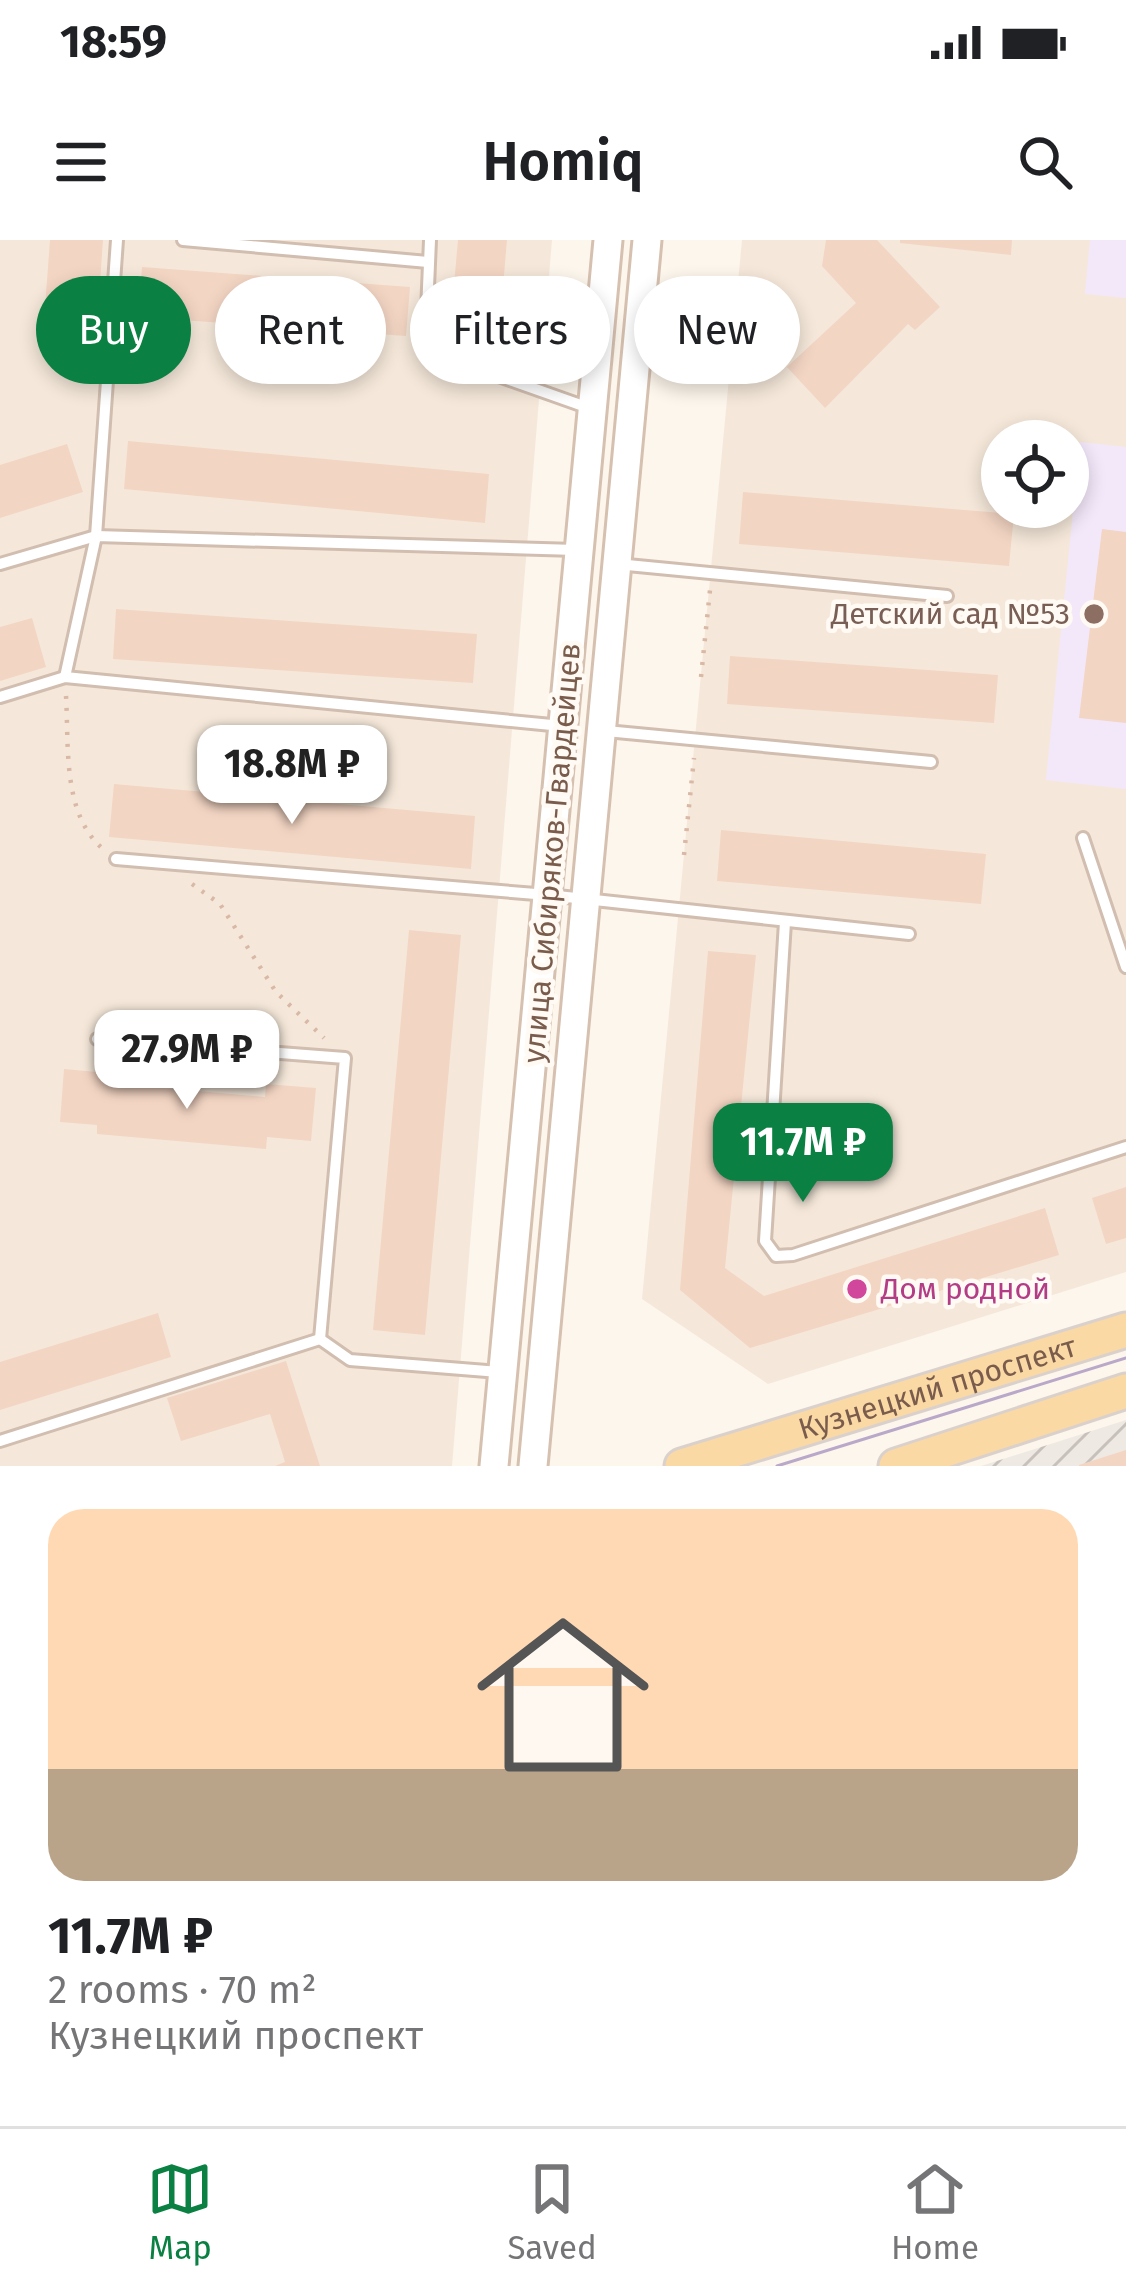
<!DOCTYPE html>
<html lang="en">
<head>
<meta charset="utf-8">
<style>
  :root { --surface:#fff; --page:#f2f2f2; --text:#202124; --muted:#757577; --line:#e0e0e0; --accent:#0b8043 }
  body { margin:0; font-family:"Fira Sans",sans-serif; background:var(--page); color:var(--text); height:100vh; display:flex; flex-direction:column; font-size:45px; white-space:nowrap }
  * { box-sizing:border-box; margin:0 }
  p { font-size:39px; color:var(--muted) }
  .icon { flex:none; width:66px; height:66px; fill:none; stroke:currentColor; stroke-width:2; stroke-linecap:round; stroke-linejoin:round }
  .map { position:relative; height:1226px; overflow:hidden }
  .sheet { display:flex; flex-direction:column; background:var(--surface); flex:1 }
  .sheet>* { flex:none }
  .banner { position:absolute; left:36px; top:36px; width:1056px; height:108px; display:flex; gap:24px }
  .buttons { position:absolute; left:981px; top:180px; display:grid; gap:24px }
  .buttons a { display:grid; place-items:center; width:108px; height:108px; border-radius:50%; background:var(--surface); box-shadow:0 6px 18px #0003; font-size:60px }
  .price { position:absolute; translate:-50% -102px; padding:0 27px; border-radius:24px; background:#fff; color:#222; font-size:39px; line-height:78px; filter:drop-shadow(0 3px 6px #0008) }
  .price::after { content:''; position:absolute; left:50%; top:72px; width:36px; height:27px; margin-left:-18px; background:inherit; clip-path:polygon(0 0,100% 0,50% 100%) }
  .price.current { background:var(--accent); color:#fff }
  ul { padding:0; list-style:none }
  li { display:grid; align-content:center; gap:24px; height:636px; padding:0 48px }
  li span { display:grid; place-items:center; height:372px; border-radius:36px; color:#555 }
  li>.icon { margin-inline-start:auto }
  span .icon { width:216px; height:216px; fill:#fffc; stroke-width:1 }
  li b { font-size:51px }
  .tag { padding:0 42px; border-radius:54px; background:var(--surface); box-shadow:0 6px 18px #0003; font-size:42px; line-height:108px }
  .tag.current { background:var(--accent); color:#fff }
  .status { display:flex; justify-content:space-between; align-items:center; height:84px; padding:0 60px; background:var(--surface); direction:ltr }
  .status svg { height:33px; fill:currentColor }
  header { display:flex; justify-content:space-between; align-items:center; height:156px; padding:0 48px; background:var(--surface); font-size:54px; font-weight:600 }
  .tabs { display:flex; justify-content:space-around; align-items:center; height:168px; border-top:3px solid var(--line); background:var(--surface); font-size:33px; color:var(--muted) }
  .tabs a { display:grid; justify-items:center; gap:6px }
  .tabs .current { color:var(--accent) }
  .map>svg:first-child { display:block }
</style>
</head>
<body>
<div class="status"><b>18:59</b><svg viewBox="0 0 49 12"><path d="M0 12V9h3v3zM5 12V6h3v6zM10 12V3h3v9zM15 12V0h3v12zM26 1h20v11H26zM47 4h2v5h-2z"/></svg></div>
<header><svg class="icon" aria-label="menu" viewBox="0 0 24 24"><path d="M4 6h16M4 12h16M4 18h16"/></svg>Homiq<svg class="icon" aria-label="search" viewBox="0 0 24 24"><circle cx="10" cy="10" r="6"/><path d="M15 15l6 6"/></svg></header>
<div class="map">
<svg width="1126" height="1226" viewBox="0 0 1126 1226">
  <defs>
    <pattern id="industrial-furrows" width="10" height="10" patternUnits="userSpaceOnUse" patternTransform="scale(3)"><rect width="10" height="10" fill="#efe9e4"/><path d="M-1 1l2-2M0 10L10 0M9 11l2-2" fill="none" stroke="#c7c0bb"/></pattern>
  </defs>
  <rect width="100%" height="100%" fill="#fdf6ec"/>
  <g fill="#f5e8da" fill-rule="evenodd">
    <polygon points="0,0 552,0 452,1226 0,1226"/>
    <path d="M 742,0 L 1126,0 L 1126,1032 L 768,1144 L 642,1059 ZM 1002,201 L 1068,201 L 1068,267 L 1002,267 Z"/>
  </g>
  <polygon fill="url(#industrial-furrows)" points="1126,1180 1126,1226 981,1226"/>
  <g fill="#f3e8fa">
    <polygon points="1090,0 1126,0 1126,58 1085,54"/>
    <polygon points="1080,202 1126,207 1126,549 1046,540"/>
  </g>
  <g fill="#f3d5c3">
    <polygon points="50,0 103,0 98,72 45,67"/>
    <polygon points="458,0 507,0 499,93 450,88"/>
    <polygon points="826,0 877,0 940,67 915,90 908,84 825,168 787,127 856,63 822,26"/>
    <polygon points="900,0 1012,0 1011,15 900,3"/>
    <polygon points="142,27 410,47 406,96 138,77"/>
    <polygon points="128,201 489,234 485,283 124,249"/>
    <polygon points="67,204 83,252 0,278 0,225"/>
    <polygon points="743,252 1014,274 1009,326 739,304"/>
    <polygon points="1102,289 1126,292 1126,483 1079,478"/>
    <polygon points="116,369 477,394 473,443 113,419"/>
    <polygon points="32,378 46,427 0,441 0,387"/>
    <polygon points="730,416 998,435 994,483 727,464"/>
    <polygon points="114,544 475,576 471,629 109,597"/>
    <polygon points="721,590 986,614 981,664 717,641"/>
    <polygon points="409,690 461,695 425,1095 373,1090"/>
    <polygon points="708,711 756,715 725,1028 764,1056 1045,968 1059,1015 750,1108 680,1050"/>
    <polygon points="64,829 108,833 107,843 265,857 266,844 316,848 311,901 267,897 266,909 97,894 97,885 60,882"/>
    <polygon points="1126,947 1126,998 1106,1004 1092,958"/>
    <polygon points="158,1073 171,1117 0,1170 0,1122"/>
    <polygon points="286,1121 320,1226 275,1226 285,1222 270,1174 181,1201 167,1158"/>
    <polygon points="1126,1210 1126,1226 1079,1226 1079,1225"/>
  </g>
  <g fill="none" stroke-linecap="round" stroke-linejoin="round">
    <g stroke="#d1beb0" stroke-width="16">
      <g id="lane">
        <polyline points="183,0 428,22"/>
        <polyline points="430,0 426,95 456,121 589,168"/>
        <polyline points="0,324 96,296 576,310"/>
        <polyline points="617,324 947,356"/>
        <polyline points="65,437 96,296 117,0"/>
        <polyline points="0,457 65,437 562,486"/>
        <polyline points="606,491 931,522"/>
        <polyline points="1083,598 1126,727"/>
        <polyline points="116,619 548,655 909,694"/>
        <polyline points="785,682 765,1001 776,1016 793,1015 1126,907"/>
        <polyline points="97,799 345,818 320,1099"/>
        <polyline points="320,1099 350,1120 499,1132"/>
        <polyline points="0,1201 320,1099"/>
      </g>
    </g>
    <g stroke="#d6c0b0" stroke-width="33">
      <g id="secondary">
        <polyline points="494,1226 608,0"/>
        <polyline points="533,1226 647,0"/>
      </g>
    </g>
    <g stroke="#dad1cd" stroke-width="39">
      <g id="primary">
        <path id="s1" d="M 682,1226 L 1126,1090"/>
        <polyline points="896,1226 1126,1151"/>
      </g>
    </g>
    <g stroke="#d9b8a5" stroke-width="4.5" stroke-dasharray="3 9" stroke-linecap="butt">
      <polyline points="701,437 710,350"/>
      <path d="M 66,456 C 69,505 62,573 102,608"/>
      <polyline points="684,615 694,518"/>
      <polyline points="192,644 220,664 276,752 324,798"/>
    </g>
    <use href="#lane" stroke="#fff" stroke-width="10"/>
    <use href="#secondary" stroke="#fff" stroke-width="27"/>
    <use href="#primary" stroke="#fbd9a5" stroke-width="33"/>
    <polyline stroke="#b9a8c9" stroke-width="3" points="777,1226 1126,1118"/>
  </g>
  <circle fill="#8d6e63" stroke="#fffaf3" stroke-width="4.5" cx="1094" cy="374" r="12"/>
  <circle fill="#d1479c" stroke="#fffaf3" stroke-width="4.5" cx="857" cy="1049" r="12"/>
  <g text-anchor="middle" stroke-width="9" stroke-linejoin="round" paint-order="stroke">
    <g font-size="30" fill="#785e54" stroke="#fffaf3" text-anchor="end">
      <text x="1070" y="384">Детский сад №53</text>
    </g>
    <g font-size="30" fill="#7a5c4d" stroke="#fffaf3">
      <text transform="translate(552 613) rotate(-85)" y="10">улица Сибиряков-Гвардейцев</text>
      <text dy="10" stroke="none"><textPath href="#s1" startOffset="267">Кузнецкий проспект</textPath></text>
    </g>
    <g font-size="30" fill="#b23c85" stroke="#fffaf3" text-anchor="start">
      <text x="881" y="1059">Дом родной</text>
    </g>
  </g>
</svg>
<div class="buttons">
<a><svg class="icon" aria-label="locate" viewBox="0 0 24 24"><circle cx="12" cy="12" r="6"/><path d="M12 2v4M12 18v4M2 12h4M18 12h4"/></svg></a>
</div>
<b class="price" style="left:292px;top:587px">18.8M ₽</b>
<b class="price" style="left:187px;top:872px">27.9M ₽</b>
<b class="price current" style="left:803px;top:965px">11.7M ₽</b>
<div class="banner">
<a class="tag current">Buy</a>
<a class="tag">Rent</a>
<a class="tag">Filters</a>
<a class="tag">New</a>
</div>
</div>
<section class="sheet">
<ul>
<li><span style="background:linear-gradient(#ffd9b3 70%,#b9a48a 0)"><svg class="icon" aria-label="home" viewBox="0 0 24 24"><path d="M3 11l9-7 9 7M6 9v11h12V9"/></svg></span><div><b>11.7M ₽</b><p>2 rooms · 70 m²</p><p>Кузнецкий проспект</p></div></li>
</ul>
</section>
<nav class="tabs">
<a class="current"><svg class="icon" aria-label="map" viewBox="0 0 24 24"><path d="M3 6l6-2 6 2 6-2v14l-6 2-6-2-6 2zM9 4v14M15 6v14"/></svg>Map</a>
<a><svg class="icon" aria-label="saved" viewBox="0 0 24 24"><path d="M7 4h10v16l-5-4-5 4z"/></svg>Saved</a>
<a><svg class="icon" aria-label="home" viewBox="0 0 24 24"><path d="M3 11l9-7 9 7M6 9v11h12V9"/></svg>Home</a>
</nav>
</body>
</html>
